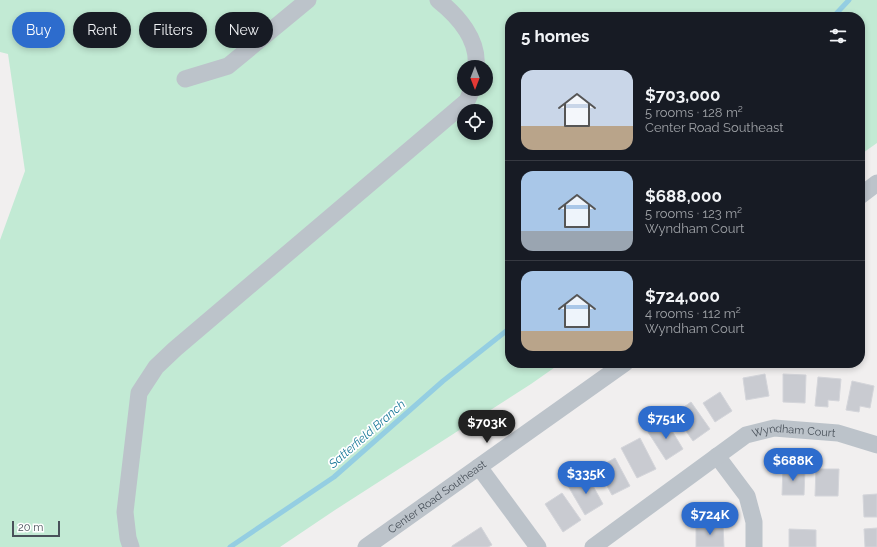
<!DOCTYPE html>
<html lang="en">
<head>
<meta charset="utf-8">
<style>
  :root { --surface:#171b24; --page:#20242c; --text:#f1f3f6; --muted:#9ea1a6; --line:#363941; --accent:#2d6ccd }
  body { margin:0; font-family:Raleway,sans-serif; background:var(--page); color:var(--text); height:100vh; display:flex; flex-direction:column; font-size:15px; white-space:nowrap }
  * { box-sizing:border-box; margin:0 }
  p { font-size:13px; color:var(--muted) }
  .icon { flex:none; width:22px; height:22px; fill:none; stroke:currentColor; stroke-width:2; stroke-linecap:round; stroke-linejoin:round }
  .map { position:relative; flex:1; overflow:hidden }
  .panel { position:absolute; left:505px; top:12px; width:360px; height:356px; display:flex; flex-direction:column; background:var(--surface); border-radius:16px; box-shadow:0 2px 6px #0003 }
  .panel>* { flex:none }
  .hud { position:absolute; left:12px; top:12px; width:380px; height:36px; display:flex; gap:8px }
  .needle { width:26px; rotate:180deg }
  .buttons { position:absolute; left:457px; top:60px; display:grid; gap:8px }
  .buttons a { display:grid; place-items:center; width:36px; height:36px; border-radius:50%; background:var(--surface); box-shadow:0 2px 6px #0003; font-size:20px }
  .scale { position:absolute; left:12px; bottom:10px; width:48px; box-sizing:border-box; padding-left:4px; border:2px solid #49515a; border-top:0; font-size:11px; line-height:14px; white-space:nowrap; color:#49515a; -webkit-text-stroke:3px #fff; paint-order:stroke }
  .price { position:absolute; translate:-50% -34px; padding:0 9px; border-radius:14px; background:var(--accent); color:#fff; font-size:13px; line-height:26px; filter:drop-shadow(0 1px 2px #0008) }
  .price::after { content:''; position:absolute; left:50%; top:24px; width:12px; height:9px; margin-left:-6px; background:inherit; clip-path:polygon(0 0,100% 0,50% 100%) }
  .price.active { background:#222; color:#fff }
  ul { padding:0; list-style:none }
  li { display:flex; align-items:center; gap:12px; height:100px; padding:0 16px }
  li+li { border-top:1px solid var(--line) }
  li span { display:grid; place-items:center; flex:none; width:112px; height:80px; border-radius:12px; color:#555 }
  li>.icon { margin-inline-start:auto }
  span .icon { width:48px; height:48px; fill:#fffc; stroke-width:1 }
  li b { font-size:17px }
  h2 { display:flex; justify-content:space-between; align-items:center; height:48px; padding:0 16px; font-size:17px }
  .pill { padding:0 14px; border-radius:18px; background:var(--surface); box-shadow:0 2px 6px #0003; font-size:14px; line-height:36px }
  .pill.active { background:var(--accent); color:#fff }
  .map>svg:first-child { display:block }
</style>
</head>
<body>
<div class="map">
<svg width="877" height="547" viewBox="0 0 877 547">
  <rect width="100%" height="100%" fill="#f1efef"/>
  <path fill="#c2ead4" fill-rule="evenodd" d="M 0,0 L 877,0 L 877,143 L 860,155 L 860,17 L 510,17 L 510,363 L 561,363 L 531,384 L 335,510 L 280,547 L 0,547 L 0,240 L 25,171 L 8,54 L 0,52 ZM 464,67 L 486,67 L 486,89 L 464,89 ZM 464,111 L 486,111 L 486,133 L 464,133 Z"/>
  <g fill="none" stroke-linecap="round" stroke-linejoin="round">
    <g stroke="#94cee2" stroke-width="5">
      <polyline points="833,17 849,0"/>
      <polyline points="230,547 334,477 443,381 510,328"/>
    </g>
  </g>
  <g fill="#c9cbd1" stroke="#d4d5da">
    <polygon points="765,374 769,396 746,400 743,378"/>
    <polygon points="783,374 806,375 805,403 783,402"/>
    <polygon points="818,377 841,379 839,401 828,400 828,407 815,406"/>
    <polygon points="852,381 874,386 870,408 860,406 859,412 846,410"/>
    <polygon points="720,392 732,411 715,422 703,403"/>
    <polygon points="691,402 710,429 693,441 674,414"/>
    <polygon points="666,421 683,449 666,460 648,432"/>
    <polygon points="640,438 656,469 637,478 621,448"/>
    <polygon points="615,458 630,486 612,495 597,468"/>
    <polygon points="783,468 805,469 804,495 782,495"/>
    <polygon points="816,469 839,469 838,496 815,496"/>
    <polygon points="587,475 603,504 585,515 568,486"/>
    <polygon points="562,493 581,520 563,532 545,504"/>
    <polygon points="877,494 877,517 864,517 863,495"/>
    <polygon points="696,525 723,525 724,547 696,547"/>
    <polygon points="481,527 492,545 488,547 452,547 452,546"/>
    <polygon points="877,528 877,547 865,547 864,529"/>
    <polygon points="789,529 816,530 816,547 789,547"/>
  </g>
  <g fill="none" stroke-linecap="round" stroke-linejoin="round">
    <g stroke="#bcc3ca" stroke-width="17">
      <path d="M 438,0 C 458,16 479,40 476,67"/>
      <polyline points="185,79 228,66 308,0"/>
      <polyline points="860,196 877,183"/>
      <polyline points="717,456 747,496 754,522 754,547"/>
      <polyline points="479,467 538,547"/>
      <polyline points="131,547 128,538 125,512 139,393 156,367 175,349 467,101 472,89"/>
      <path id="s1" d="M 366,547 L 625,363"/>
      <path id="s2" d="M 593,547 L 746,435 L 774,428 L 838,433 L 877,445"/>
    </g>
  </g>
  <g text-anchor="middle" stroke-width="3.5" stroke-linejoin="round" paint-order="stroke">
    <g font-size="11" fill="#49515a" stroke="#fff">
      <text dy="4" stroke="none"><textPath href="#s2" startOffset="238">Wyndham Court</textPath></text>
      <text dy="4" stroke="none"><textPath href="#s1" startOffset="87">Center Road Southeast</textPath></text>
    </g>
    <g font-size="12" font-style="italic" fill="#1c7a9a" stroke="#fff">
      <text transform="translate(367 434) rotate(-41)" y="4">Satterfield Branch</text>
    </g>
  </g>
</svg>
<div class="buttons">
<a><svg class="needle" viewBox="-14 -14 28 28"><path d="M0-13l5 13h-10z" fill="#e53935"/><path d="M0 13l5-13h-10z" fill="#9ea1a6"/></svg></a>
<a><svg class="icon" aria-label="locate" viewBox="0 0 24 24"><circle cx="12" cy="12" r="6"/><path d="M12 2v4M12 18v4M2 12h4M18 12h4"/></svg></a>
</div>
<div class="scale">20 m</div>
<b class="price" style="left:666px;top:440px">$751K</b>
<b class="price active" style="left:487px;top:444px">$703K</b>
<b class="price" style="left:793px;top:482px">$688K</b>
<b class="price" style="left:586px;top:495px">$335K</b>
<b class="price" style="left:710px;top:536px">$724K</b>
<div class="hud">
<a class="pill active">Buy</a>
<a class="pill">Rent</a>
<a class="pill">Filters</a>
<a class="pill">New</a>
</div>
<section class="panel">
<h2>5 homes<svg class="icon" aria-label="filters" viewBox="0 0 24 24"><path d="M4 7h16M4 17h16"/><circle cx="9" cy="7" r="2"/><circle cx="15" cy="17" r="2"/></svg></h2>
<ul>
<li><span style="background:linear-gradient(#c9d6e8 70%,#b9a48a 0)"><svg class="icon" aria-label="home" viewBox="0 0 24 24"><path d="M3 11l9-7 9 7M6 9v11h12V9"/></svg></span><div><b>$703,000</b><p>5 rooms · 128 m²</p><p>Center Road Southeast</p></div></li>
<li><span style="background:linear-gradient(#a9c7e8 75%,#9aa5b1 0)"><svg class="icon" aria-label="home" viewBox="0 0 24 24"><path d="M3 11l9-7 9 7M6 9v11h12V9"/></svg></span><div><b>$688,000</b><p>5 rooms · 123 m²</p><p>Wyndham Court</p></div></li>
<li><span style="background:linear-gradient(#a9c7e8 75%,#b9a48a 0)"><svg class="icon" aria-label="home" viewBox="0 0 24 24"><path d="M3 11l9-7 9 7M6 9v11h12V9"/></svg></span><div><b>$724,000</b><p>4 rooms · 112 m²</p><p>Wyndham Court</p></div></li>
</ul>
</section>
</div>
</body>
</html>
